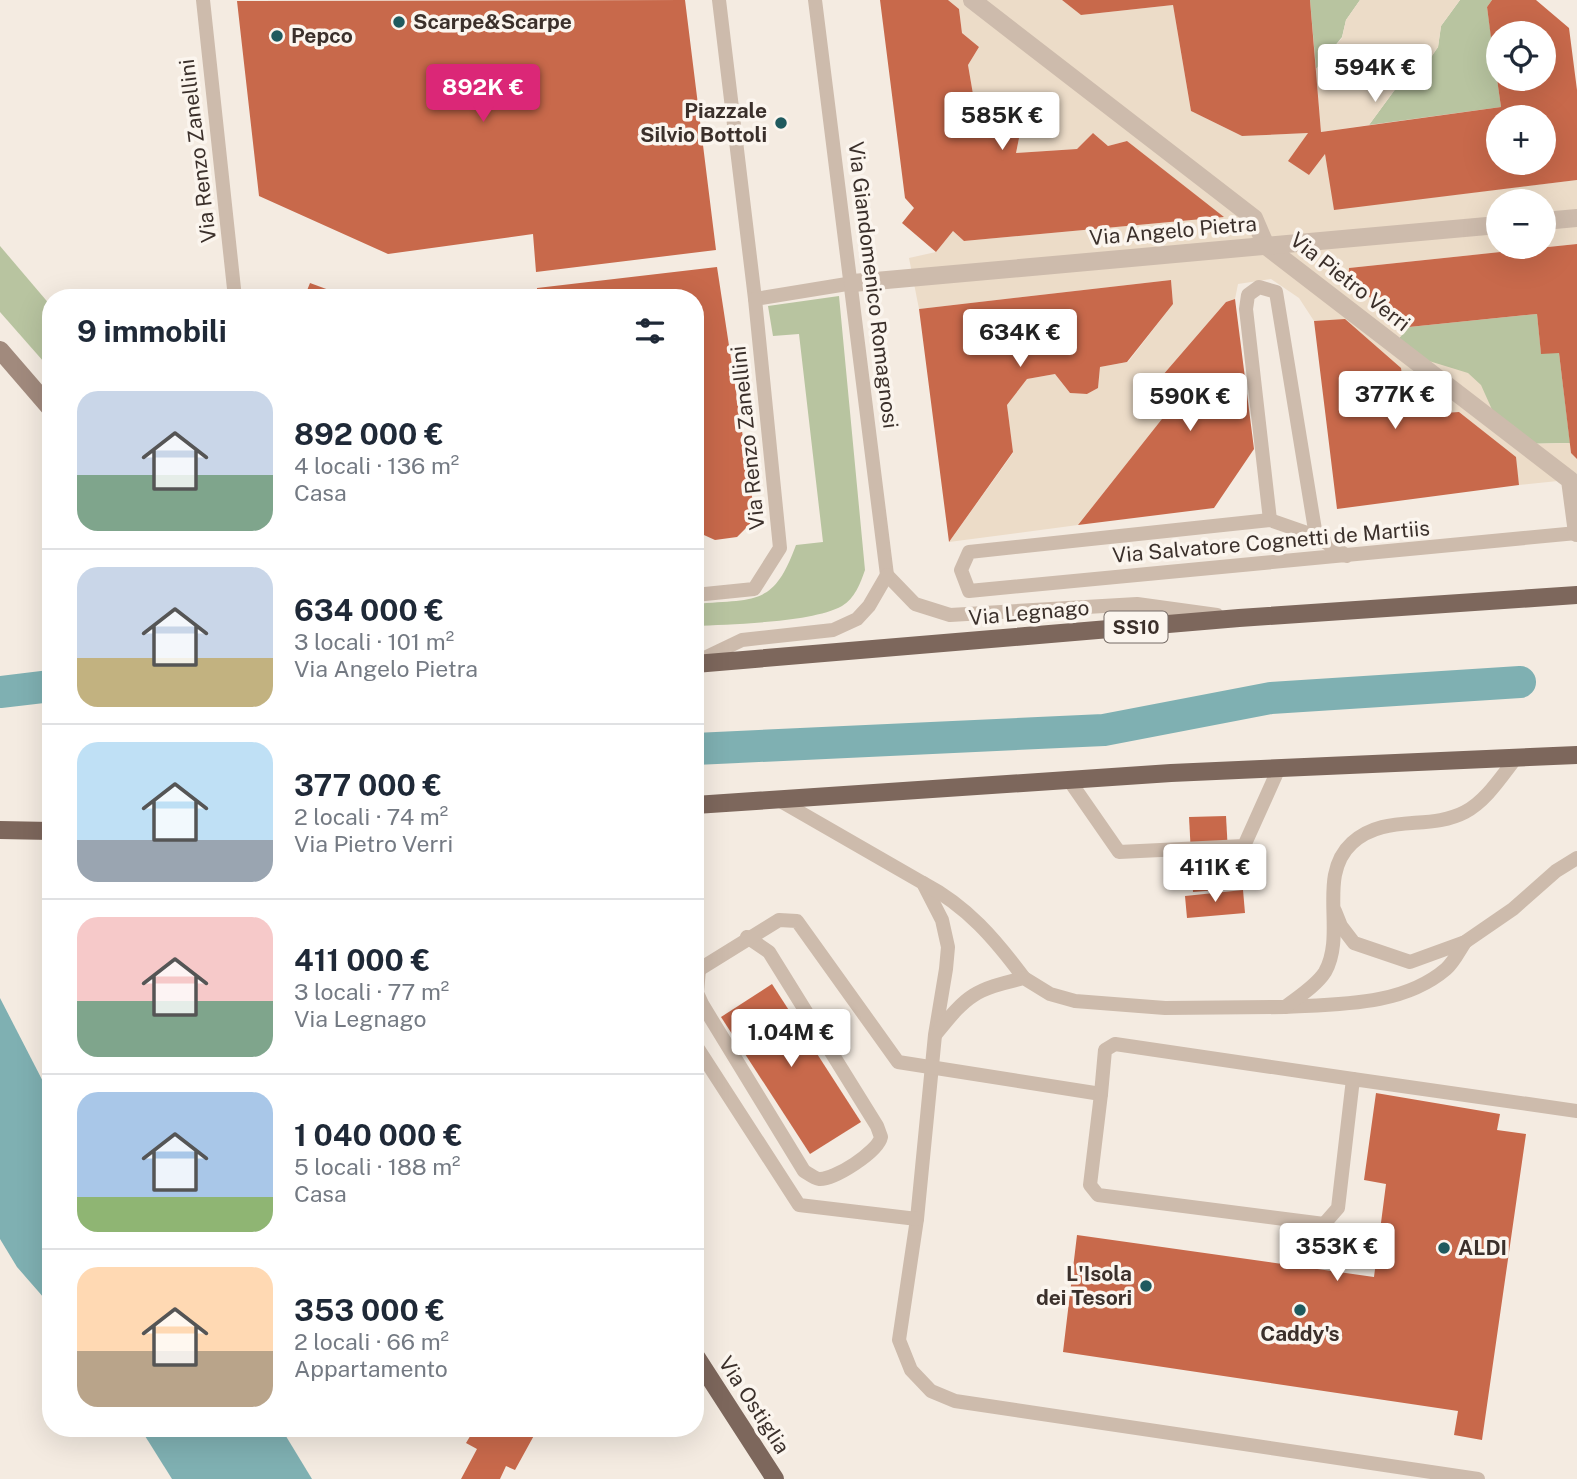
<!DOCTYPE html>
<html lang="it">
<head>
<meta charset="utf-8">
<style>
  :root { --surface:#fff; --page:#f2f2f3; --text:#1f2937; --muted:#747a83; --line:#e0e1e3; --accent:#db2777 }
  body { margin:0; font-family:"Public Sans",sans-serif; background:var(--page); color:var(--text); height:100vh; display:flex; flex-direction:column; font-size:26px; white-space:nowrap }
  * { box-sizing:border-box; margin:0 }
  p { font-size:23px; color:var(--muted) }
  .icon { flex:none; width:38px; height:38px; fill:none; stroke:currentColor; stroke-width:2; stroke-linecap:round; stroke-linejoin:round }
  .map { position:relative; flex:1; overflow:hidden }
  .sheet { position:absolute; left:42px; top:289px; width:662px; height:1148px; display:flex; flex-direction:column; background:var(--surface); border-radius:28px; box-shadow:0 7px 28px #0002 }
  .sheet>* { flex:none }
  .controls { position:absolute; left:1486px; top:21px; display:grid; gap:14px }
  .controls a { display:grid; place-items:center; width:70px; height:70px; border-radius:50%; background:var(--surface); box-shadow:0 7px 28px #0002; font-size:35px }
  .price { position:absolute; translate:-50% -60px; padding:0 16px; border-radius:7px; background:#fff; color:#222; font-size:23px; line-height:46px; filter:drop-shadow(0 2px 4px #0008) }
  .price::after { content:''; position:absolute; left:50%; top:42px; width:21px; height:16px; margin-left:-10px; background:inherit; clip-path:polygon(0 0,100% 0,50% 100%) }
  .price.on { background:var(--accent); color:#fff }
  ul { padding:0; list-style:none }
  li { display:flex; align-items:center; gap:21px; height:175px; padding:0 35px }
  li+li { border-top:2px solid var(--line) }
  li span { display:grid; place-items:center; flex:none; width:196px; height:140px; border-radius:21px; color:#555 }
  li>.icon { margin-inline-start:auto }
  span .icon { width:84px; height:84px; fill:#fffc; stroke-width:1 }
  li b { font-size:30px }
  h2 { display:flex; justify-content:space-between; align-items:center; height:84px; padding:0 35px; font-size:30px }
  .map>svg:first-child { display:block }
</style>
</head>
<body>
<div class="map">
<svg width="1577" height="1479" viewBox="0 0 1577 1479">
  <rect width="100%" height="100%" fill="#f4ebe1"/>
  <g fill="#b8c4a0">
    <polygon points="1310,0 1360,0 1346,20 1342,37 1316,69"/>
    <polygon points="1460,0 1492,0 1487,7 1501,107 1369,125 1402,80 1416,73 1427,63 1438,47 1441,26"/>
    <polygon points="0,246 51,306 51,370 0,312"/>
    <path d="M 839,296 L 865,570 C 860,584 855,598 842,606 C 811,623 731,624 695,626 L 695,604 C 755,598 773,608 796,545 L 823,542 L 799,334 L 773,336 L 768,306 Z"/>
    <polygon points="1537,314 1541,353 1559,353 1570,443 1524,444 1429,361 1394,344 1409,327"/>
  </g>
  <g fill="#ecdcc8" fill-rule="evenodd">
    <path d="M 948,0 L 1062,0 L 1081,15 L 1173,5 L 1191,111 L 1242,136 L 1308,133 L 1289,161 L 1309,175 L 1325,154 L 1335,209 L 1577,180 L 1577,244 L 1349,268 L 1348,281 L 1409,327 L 1394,343 L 1429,361 L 1468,373 L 1481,385 L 1494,414 L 1524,444 L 1570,443 L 1571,453 L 1577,459 L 1577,479 L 1519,485 L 1515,457 L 1459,412 L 1408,415 L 1345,320 L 1314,321 L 1299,298 L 1271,279 L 1238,284 L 1235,299 L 1226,302 L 1156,383 L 1177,400 L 1078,525 L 949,542 L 1013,453 L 1007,405 L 1027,379 L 1055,374 L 1070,393 L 1087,394 L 1098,388 L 1100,367 L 1128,362 L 1173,304 L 1171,280 L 919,309 L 909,258 L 936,252 L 953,231 L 964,241 L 1223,217 L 1127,141 L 1108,146 L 1093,133 L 1077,149 L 1016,153 L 1019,138 L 993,119 L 979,129 L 968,65 L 979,47 L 962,33 L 959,9 ZM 1498,201 L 1544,201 L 1544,247 L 1498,247 Z"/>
    <polygon points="1360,0 1460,0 1441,26 1438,47 1427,63 1416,73 1402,80 1369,125 1321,132 1316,69 1342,38 1346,20"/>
  </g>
  <g fill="#7fb0b2">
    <polygon points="0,998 51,1097 51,1306 17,1267 0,1239"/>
    <polygon points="140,1428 281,1428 312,1479 172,1479"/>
  </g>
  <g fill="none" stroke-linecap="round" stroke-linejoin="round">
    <g stroke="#7fb0b2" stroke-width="32">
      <polyline points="0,692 51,686"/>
      <polyline points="695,749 1104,730 1271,698 1520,682"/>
    </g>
  </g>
  <g fill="#c8694b" fill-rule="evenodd">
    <polygon points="685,0 716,250 536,272 533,234 388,254 259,196 237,1"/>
    <polygon points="880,0 948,0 959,9 962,33 979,47 968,65 979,129 992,119 1019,138 1016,153 1077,149 1093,133 1108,146 1127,141 1224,217 964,241 953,231 936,252 902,223 914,208 905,198"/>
    <path d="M 1062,0 L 1310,0 L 1321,132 L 1501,107 L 1497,79 L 1544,79 L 1544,33 L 1498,33 L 1496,76 L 1487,7 L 1492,0 L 1536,0 L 1569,28 L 1577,90 L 1577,180 L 1334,210 L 1325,154 L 1309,175 L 1288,161 L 1308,133 L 1242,136 L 1191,111 L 1173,5 L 1081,15 ZM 1498,117 L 1544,117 L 1544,163 L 1498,163 Z"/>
    <polygon points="1577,244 1577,459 1571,453 1559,353 1541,354 1537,314 1409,327 1348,281 1349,268"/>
    <polygon points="717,267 753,503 750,524 737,537 715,540 695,531 695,298 537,298 537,288"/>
    <polygon points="1171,280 1173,304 1127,362 1100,367 1098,388 1087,394 1070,393 1055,374 1027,379 1007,405 1013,452 949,542 919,309"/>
    <polygon points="310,283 348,297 348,298 304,298"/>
    <polygon points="1235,299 1254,449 1214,508 1078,525 1177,400 1156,383 1226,302"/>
    <polygon points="1345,319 1401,368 1408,415 1459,412 1516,457 1519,485 1337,509 1314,321"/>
    <polygon points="1226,816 1230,889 1193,892 1189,817"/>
    <polygon points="1243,890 1245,913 1187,918 1185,896"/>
    <polygon points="772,984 861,1122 810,1154 721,1017"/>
    <polygon points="1376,1093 1500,1114 1497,1130 1526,1134 1482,1440 1454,1435 1458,1411 1063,1352 1077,1235 1374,1277 1386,1184 1364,1180"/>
    <polygon points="475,1428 562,1428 558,1437 537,1430 515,1470 506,1466 500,1479 461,1479 477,1449 466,1443"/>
  </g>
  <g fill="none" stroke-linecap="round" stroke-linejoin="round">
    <g stroke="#cdbbac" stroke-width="14">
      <polyline points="203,0 235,298"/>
      <polyline points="719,0 755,299 853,283"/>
      <polyline points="815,0 887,575"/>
      <polyline points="1270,520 1316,536"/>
      <polyline points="1347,556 1316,536 1276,292 1259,287 1248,295 1246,309 1270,520 969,552 961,570 969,591 1577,533"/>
      <polyline points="887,575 915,604 950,615 1137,604 1217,615"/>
      <polyline points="695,595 754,589 780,548 755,299"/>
      <polyline points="696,662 742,640 833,630 857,619 869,606 887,575"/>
      <polyline points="1069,780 1119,852 1244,846 1279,768"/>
      <polyline points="777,799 923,883 942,920 948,947 946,969 935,1035 917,1219 899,1340 911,1370 931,1391 955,1401 1478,1479"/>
      <path d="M 923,883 C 967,906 995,939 1024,978"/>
      <polyline points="1335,911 1341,926 1354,943 1410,962 1465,942 1513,909 1556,871 1577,858"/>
      <path d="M 699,969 L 697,993 L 702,1004 L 804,1171 C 809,1174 814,1178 819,1179 C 834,1180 878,1152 881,1137 L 877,1126 L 769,952 L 747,937"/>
      <polyline points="695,972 779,920 797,921 898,1062 1101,1094 1090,1185 1098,1195 1324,1224 1338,1208 1353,1079 1577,1111"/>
      <path d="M 1285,1007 C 1339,1004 1403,1006 1446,969 C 1454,962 1459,951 1465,942"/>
      <path d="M 936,1034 C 968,994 974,990 1024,978 L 1050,994 L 1075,1001 L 1165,1008 L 1285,1007 C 1298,997 1316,986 1325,972 C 1347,933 1316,876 1352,843 C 1385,813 1429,831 1465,812 C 1486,801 1501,777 1516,758"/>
      <polyline points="695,1044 799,1205 917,1219"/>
      <polyline points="1101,1094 1105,1050 1115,1044 1353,1079"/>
    </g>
    <g stroke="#cdbbac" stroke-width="18">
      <polyline points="972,0 1254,218 1266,246 1570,480 1577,533"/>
      <polyline points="1544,221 1577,218"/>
      <polyline points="853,283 1498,225"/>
    </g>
    <polyline stroke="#a18a7d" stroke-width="18" points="0,350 51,409"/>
    <g stroke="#7d675c" stroke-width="18">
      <polyline points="695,664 1239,618 1577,595"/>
      <polyline points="695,805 1171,773 1577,755"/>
      <polyline points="0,830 51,831"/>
      <polyline points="695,1355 775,1479"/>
    </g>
  </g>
  <g fill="#1f5a5e" stroke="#fbf5ee" stroke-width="2.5">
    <circle cx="399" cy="22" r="7"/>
    <circle cx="277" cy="36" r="7"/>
    <circle cx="781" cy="123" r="7"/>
    <circle cx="1444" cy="1248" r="7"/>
    <circle cx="1146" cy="1286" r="7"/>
    <circle cx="1300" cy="1310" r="7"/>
  </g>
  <g text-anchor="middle" stroke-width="7" stroke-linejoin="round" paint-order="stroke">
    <rect fill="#fbf5ee" stroke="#756b66" stroke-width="2" x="1104.5" y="611.5" width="63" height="31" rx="5"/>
    <g font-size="19" font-weight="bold" fill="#3b302b">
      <text x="1136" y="634">SS10</text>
    </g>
    <g font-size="21" font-weight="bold" fill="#3b302b" stroke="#fbf5ee" text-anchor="start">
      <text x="413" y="29">Scarpe&amp;Scarpe</text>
      <text x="291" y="43">Pepco</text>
      <text x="767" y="118" text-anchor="end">Piazzale<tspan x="767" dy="24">Silvio Bottoli</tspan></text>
      <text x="1458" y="1255">ALDI</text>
      <text x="1132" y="1281" text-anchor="end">L'Isola<tspan x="1132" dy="24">dei Tesori</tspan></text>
      <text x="1300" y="1341" text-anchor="middle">Caddy's</text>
    </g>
    <g font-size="21" fill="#3b302b" stroke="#fbf5ee">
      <text transform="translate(198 151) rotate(-97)" y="7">Via Renzo Zanellini</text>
      <text transform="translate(1173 231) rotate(-5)" y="7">Via Angelo Pietra</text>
      <text transform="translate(1350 282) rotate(38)" y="7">Via Pietro Verri</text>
      <text transform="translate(873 285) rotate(83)" y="7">Via Giandomenico Romagnosi</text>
      <text transform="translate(748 438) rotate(-96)" y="7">Via Renzo Zanellini</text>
      <text transform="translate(1271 542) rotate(-5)" y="7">Via Salvatore Cognetti de Martiis</text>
      <text transform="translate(1029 613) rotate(-5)" y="7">Via Legnago</text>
      <text transform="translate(754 1405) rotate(57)" y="7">Via Ostiglia</text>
    </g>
  </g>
</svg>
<div class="controls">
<a><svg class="icon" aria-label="locate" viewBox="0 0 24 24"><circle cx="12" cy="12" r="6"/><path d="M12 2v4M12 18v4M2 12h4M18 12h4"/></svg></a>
<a>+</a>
<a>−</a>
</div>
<b class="price" style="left:1375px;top:104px">594K €</b>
<b class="price on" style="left:483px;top:124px">892K €</b>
<b class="price" style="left:1002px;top:152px">585K €</b>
<b class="price" style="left:1020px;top:369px">634K €</b>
<b class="price" style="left:1395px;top:431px">377K €</b>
<b class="price" style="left:1190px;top:433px">590K €</b>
<b class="price" style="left:1215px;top:904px">411K €</b>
<b class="price" style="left:791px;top:1069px">1.04M €</b>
<b class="price" style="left:1337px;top:1283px">353K €</b>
<section class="sheet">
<h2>9 immobili<svg class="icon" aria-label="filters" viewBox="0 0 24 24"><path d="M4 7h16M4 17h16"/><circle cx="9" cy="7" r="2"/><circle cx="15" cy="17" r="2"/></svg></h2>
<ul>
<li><span style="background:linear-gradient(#c9d6e8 60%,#7fa58c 0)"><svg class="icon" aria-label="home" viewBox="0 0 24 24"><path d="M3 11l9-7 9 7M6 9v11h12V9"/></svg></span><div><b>892 000 €</b><p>4 locali · 136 m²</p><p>Casa</p></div></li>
<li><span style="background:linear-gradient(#c9d6e8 65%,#c2b280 0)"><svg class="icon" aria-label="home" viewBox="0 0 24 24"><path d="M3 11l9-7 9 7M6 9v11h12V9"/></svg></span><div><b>634 000 €</b><p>3 locali · 101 m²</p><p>Via Angelo Pietra</p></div></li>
<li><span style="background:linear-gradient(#bfe0f5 70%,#9aa5b1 0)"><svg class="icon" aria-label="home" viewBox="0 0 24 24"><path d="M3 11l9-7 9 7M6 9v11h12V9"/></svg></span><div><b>377 000 €</b><p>2 locali · 74 m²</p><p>Via Pietro Verri</p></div></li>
<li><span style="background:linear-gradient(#f6c9c9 60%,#7fa58c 0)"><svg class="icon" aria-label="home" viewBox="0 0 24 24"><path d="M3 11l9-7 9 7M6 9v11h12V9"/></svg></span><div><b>411 000 €</b><p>3 locali · 77 m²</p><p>Via Legnago</p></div></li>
<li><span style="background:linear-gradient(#a9c7e8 75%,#8fb573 0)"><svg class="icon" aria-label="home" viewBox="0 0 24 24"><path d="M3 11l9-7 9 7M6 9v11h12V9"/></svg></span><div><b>1 040 000 €</b><p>5 locali · 188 m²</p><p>Casa</p></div></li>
<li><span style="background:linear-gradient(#ffd9b3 60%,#b9a48a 0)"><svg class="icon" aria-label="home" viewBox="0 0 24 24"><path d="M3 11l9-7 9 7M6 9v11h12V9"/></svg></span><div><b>353 000 €</b><p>2 locali · 66 m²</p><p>Appartamento</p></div></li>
</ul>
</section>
</div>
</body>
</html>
